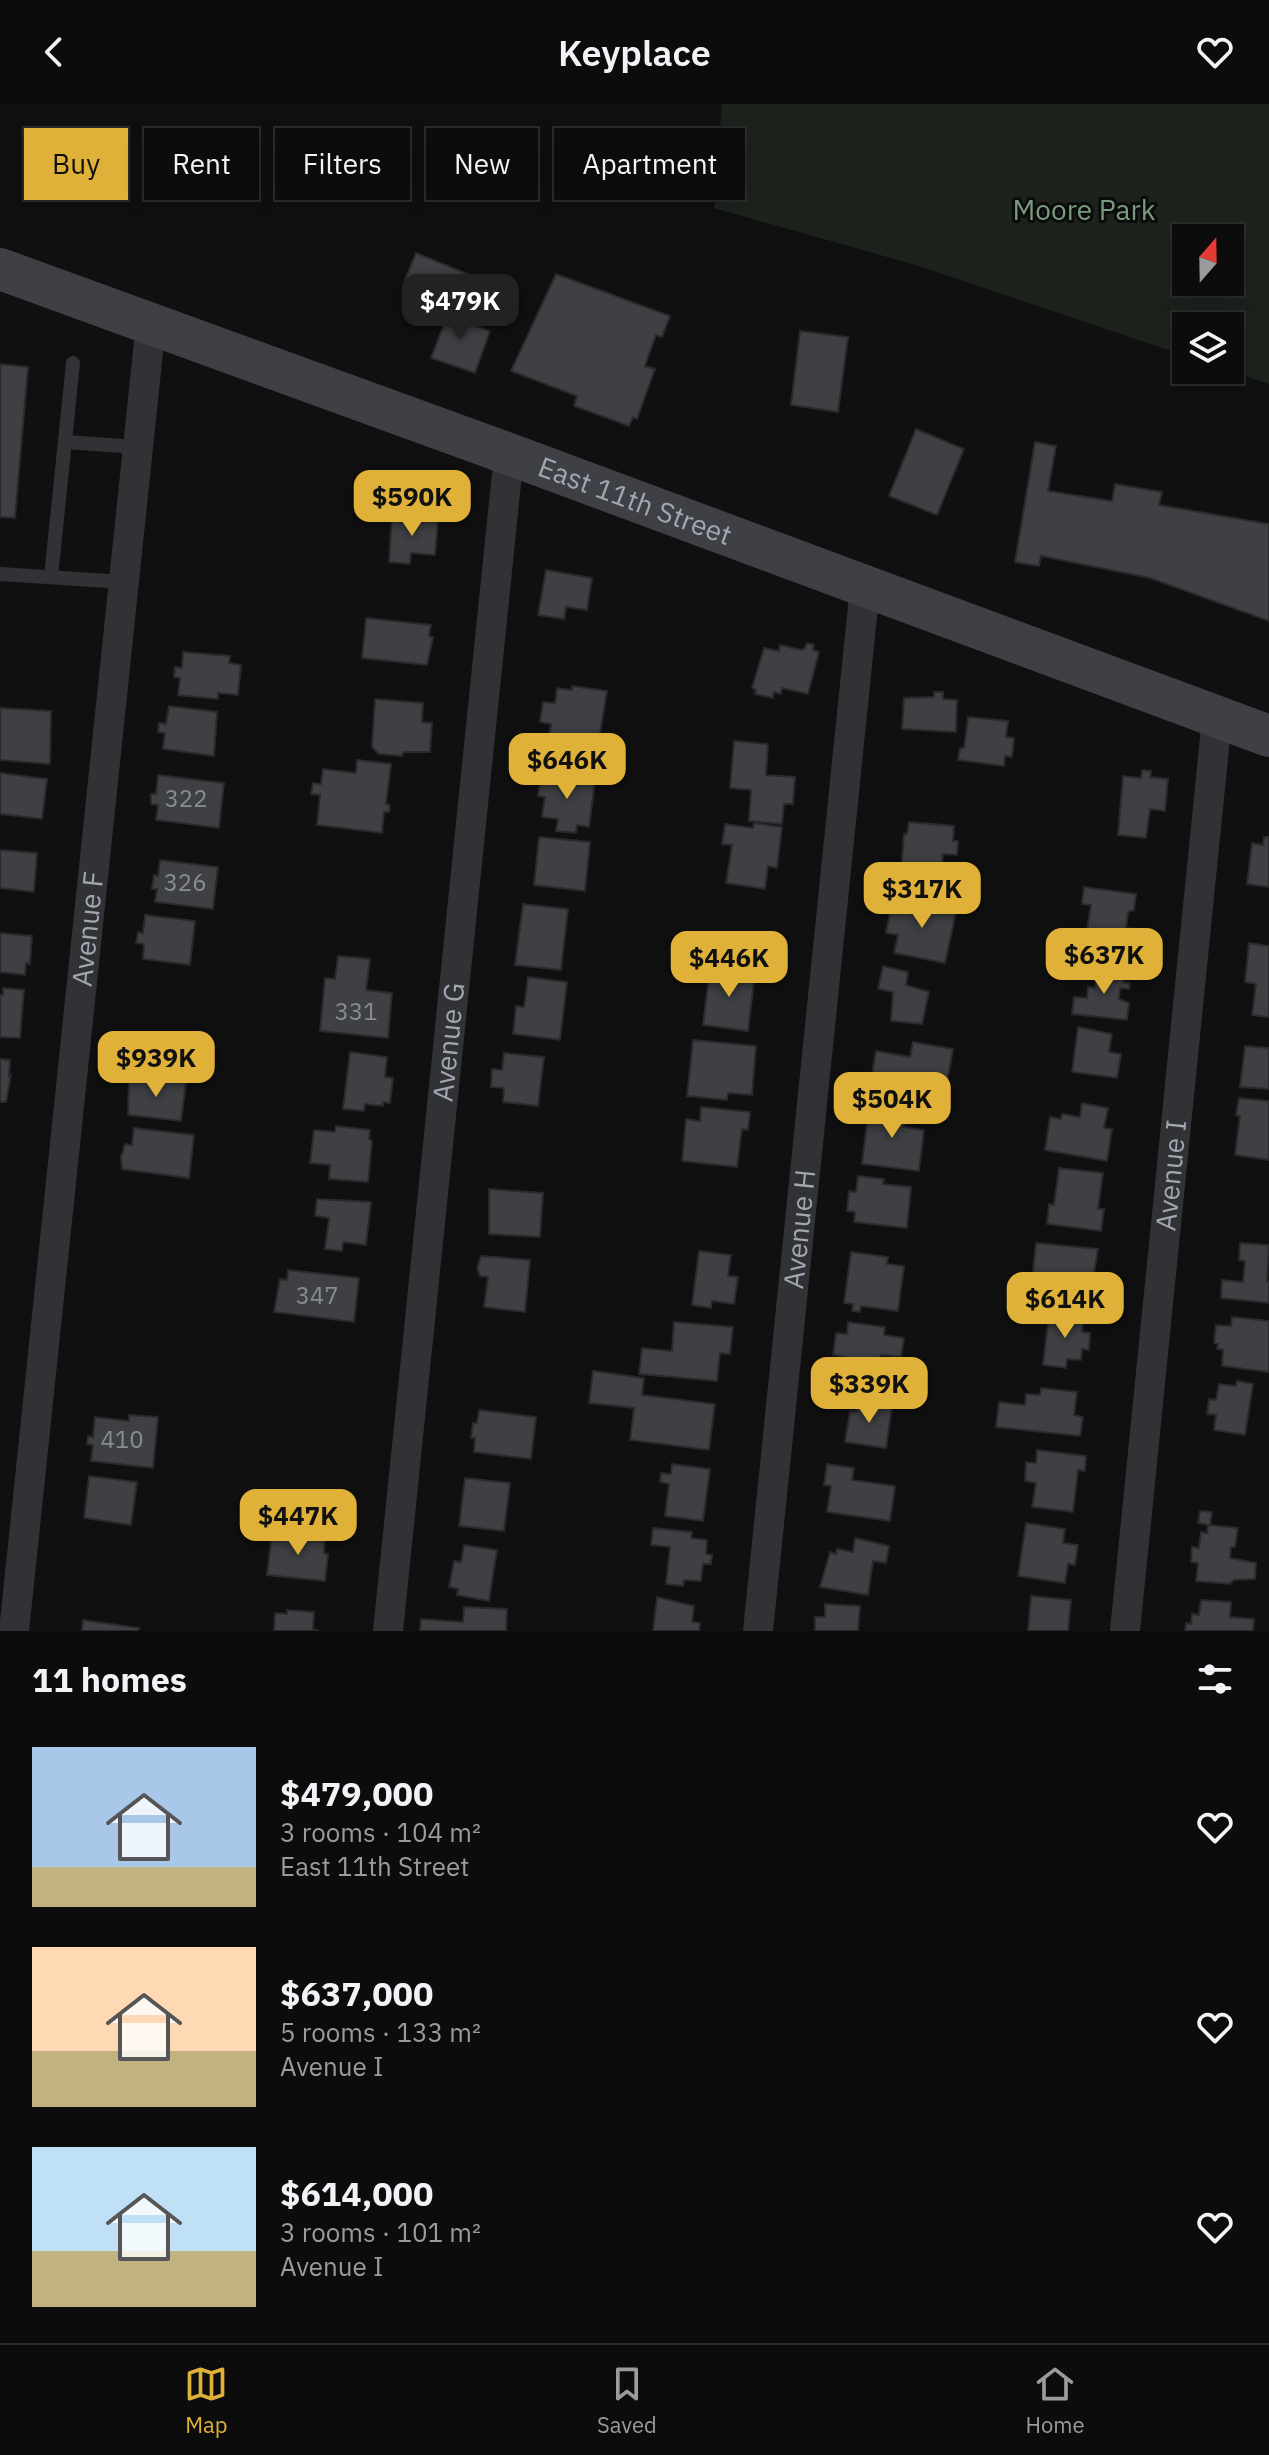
<!DOCTYPE html>
<html lang="en">
<head>
<meta charset="utf-8">
<style>
  :root { --surface:#0c0c0d; --page:#151516; --text:#f1f3f6; --muted:#9a9b9d; --line:#2c2c2e; --accent:#e0b138 }
  body { margin:0; font-family:"IBM Plex Sans",sans-serif; background:var(--page); color:var(--text); height:100vh; display:flex; flex-direction:column; font-size:30px; white-space:nowrap }
  * { box-sizing:border-box; margin:0 }
  p { font-size:26px; color:var(--muted) }
  .icon { flex:none; width:44px; height:44px; fill:none; stroke:currentColor; stroke-width:2; stroke-linecap:round; stroke-linejoin:round }
  .map { position:relative; height:1527px; overflow:hidden }
  .details { display:flex; flex-direction:column; background:var(--surface); flex:1 }
  .details>* { flex:none }
  .hud { position:absolute; left:24px; top:24px; width:800px; height:72px; display:flex; gap:16px }
  .needle { width:52px; rotate:20deg }
  .tools { position:absolute; left:1172px; top:120px; display:grid; gap:16px }
  .tools a { display:grid; place-items:center; width:72px; height:72px; border-radius:0px; background:var(--surface); box-shadow:0 4px 20px #0003,0 0 0 2px var(--line); font-size:40px }
  .price { position:absolute; translate:-50% -68px; padding:0 18px; border-radius:16px; background:var(--accent); color:#111; font-size:26px; line-height:52px; filter:drop-shadow(0 2px 4px #0008) }
  .price::after { content:''; position:absolute; left:50%; top:48px; width:24px; height:18px; margin-left:-12px; background:inherit; clip-path:polygon(0 0,100% 0,50% 100%) }
  .price.active { background:#222; color:#fff }
  ul { padding:0; list-style:none }
  li { display:flex; align-items:center; gap:24px; height:200px; padding:0 32px }
  li span { display:grid; place-items:center; flex:none; width:224px; height:160px; border-radius:0px; color:#555 }
  li>.icon { margin-inline-start:auto }
  span .icon { width:96px; height:96px; fill:#fffc; stroke-width:1 }
  li b { font-size:34px }
  h2 { display:flex; justify-content:space-between; align-items:center; height:96px; padding:0 32px; font-size:34px }
  .chip { padding:0 28px; border-radius:0px; background:var(--surface); box-shadow:0 4px 20px #0003,0 0 0 2px var(--line); font-size:28px; line-height:72px }
  .chip.active { background:var(--accent); color:#111 }
  header { display:flex; justify-content:space-between; align-items:center; height:104px; padding:0 32px; background:var(--surface); font-size:36px; font-weight:600 }
  .dock { display:flex; justify-content:space-around; align-items:center; height:112px; border-top:2px solid var(--line); background:var(--surface); font-size:22px; color:var(--muted) }
  .dock a { display:grid; justify-items:center; gap:4px }
  .dock .active { color:var(--accent) }
  .map>svg:first-child { display:block }
</style>
</head>
<body>
<header><svg class="icon" aria-label="back" viewBox="0 0 24 24"><path d="M15 5l-7 7 7 7"/></svg>Keyplace<svg class="icon" aria-label="heart" viewBox="0 0 24 24"><path d="M12 20l-8-8c-3-5 5-10 8-4 3-6 11-1 8 4z"/></svg></header>
<div class="map">
<svg width="1269" height="1527" viewBox="0 0 1269 1527">
  <rect width="100%" height="100%" fill="#101011"/>
  <path fill="#1c231d" fill-rule="evenodd" d="M 722,0 L 1269,0 L 1269,280 L 1228,266 L 1230,266 L 1230,222 L 1186,222 L 1186,252 L 919,162 L 714,104 ZM 1186,134 L 1230,134 L 1230,178 L 1186,178 Z"/>
  <g fill="#3f4044" stroke="#2a2a2d" stroke-width="2">
    <polygon points="416,149 473,172 461,201 404,178"/>
    <polygon points="556,170 670,212 662,233 656,231 645,262 655,265 637,315 633,313 629,322 574,302 577,292 511,267"/>
    <polygon points="451,202 463,206 460,216 490,227 475,269 431,254"/>
    <polygon points="800,227 848,233 838,308 791,301"/>
    <polygon points="0,260 28,263 15,414 0,413"/>
    <polygon points="916,325 964,345 937,411 889,392"/>
    <polygon points="1035,338 1056,342 1048,387 1112,397 1115,380 1162,388 1159,401 1269,420 1269,517 1150,474 1041,452 1039,462 1015,458"/>
    <polygon points="392,411 438,415 435,451 411,449 410,460 389,458"/>
    <polygon points="546,466 592,474 587,506 566,503 564,515 538,511"/>
    <polygon points="366,514 431,521 429,532 433,533 427,561 362,554"/>
    <polygon points="807,539 814,541 813,546 819,548 808,590 782,584 781,590 774,588 773,594 755,590 756,586 752,584 764,544 779,547 780,541 801,546 805,544"/>
    <polygon points="183,548 230,552 229,559 241,561 238,591 218,589 218,595 178,591 180,574 174,573 175,563 182,564"/>
    <polygon points="572,582 607,587 598,642 584,640 582,651 547,645 551,620 540,618 543,598 555,599 557,584 572,586"/>
    <polygon points="934,588 943,588 943,595 957,596 956,628 902,625 904,594 934,593"/>
    <polygon points="375,595 423,599 422,618 432,619 430,648 403,648 402,652 379,650 372,643"/>
    <polygon points="169,602 217,608 214,652 163,645 165,629 158,628 159,619 166,620"/>
    <polygon points="0,604 51,607 50,660 0,656"/>
    <polygon points="968,613 1008,617 1006,633 1014,634 1012,653 1005,652 1004,662 958,656 960,644 964,644"/>
    <polygon points="734,637 768,640 766,671 795,673 793,700 784,700 782,720 749,717 751,686 730,684"/>
    <polygon points="357,656 391,660 386,700 390,701 389,708 384,708 382,729 317,721 320,691 311,690 313,679 321,680 323,665 356,669"/>
    <polygon points="1142,666 1151,667 1150,673 1168,675 1165,707 1150,705 1146,734 1118,731 1123,672 1141,674"/>
    <polygon points="541,668 595,677 589,723 577,721 576,729 556,727 558,715 542,713 545,693 538,692"/>
    <polygon points="0,669 47,675 42,715 0,710"/>
    <polygon points="158,671 224,679 219,724 156,716 158,701 151,700 151,690 156,690"/>
    <polygon points="909,718 954,722 953,737 958,737 957,751 943,750 941,771 901,767 904,730 907,730"/>
    <polygon points="754,719 782,723 777,764 768,762 765,785 726,779 732,741 722,740 725,720 753,724"/>
    <polygon points="539,733 590,738 585,787 534,781"/>
    <polygon points="1264,733 1269,733 1269,783 1247,780 1252,739 1263,741"/>
    <polygon points="0,746 37,749 34,788 0,784"/>
    <polygon points="160,756 218,763 213,805 155,798 157,785 152,785 154,771 158,772"/>
    <polygon points="1084,783 1136,790 1134,806 1128,808 1126,824 1135,825 1132,846 1085,839 1091,801 1082,800"/>
    <polygon points="901,793 956,808 945,859 894,849 898,831 886,829 890,808 898,809"/>
    <polygon points="523,800 568,805 561,866 515,861"/>
    <polygon points="145,811 195,817 190,861 143,855 144,840 136,839 138,828 143,829"/>
    <polygon points="0,829 32,832 30,860 26,859 25,871 0,868"/>
    <polygon points="1249,839 1269,842 1269,913 1252,911 1256,880 1245,878"/>
    <polygon points="338,852 370,855 366,886 392,889 388,934 320,927 325,874 335,875"/>
    <polygon points="883,862 908,868 906,881 929,888 922,920 891,917 893,888 878,885"/>
    <polygon points="1094,862 1125,865 1123,878 1130,879 1129,885 1120,884 1119,895 1129,899 1127,916 1072,910 1074,893 1087,894 1088,883 1095,884 1096,876 1092,875"/>
    <polygon points="710,863 755,869 748,927 703,921"/>
    <polygon points="528,873 567,878 560,936 513,930 516,902 524,903"/>
    <polygon points="3,884 24,886 20,934 0,933 0,891 3,891"/>
    <polygon points="1078,923 1112,930 1109,948 1121,950 1117,974 1072,968"/>
    <polygon points="693,936 756,942 752,991 728,989 727,996 687,992"/>
    <polygon points="913,938 953,945 943,1000 869,987 876,947 910,953"/>
    <polygon points="1245,942 1269,944 1269,985 1240,983"/>
    <polygon points="350,948 387,953 385,973 393,974 390,999 383,998 383,1002 365,1000 364,1007 343,1005"/>
    <polygon points="504,949 544,953 538,1002 503,998 504,984 491,983 492,965 502,966"/>
    <polygon points="0,955 10,956 9,972 11,971 6,998 0,998"/>
    <polygon points="129,973 186,978 181,1017 128,1011"/>
    <polygon points="1239,994 1269,997 1269,1056 1235,1051 1240,1012 1236,1011"/>
    <polygon points="1082,999 1108,1004 1104,1024 1112,1025 1107,1057 1045,1046 1050,1013 1061,1015 1062,1010 1080,1013"/>
    <polygon points="869,1002 906,1006 904,1023 924,1026 919,1067 862,1060"/>
    <polygon points="701,1003 750,1008 748,1026 742,1025 737,1063 682,1057 686,1015 700,1017"/>
    <polygon points="336,1022 370,1026 369,1035 372,1037 368,1078 329,1075 330,1061 310,1059 314,1026 335,1028"/>
    <polygon points="134,1024 194,1031 189,1074 122,1065 121,1053 125,1040 132,1041"/>
    <polygon points="1059,1064 1103,1069 1098,1105 1104,1105 1101,1127 1047,1120 1049,1100 1054,1101"/>
    <polygon points="858,1072 884,1075 883,1080 911,1083 907,1124 854,1118 855,1108 847,1107 849,1087 856,1088"/>
    <polygon points="489,1085 543,1089 540,1133 489,1130"/>
    <polygon points="317,1095 371,1098 366,1141 343,1138 342,1147 325,1145 329,1114 315,1112"/>
    <polygon points="1036,1139 1098,1145 1091,1189 1071,1188 1071,1191 1031,1187"/>
    <polygon points="1240,1139 1269,1141 1267,1177 1269,1177 1269,1199 1221,1194 1222,1176 1243,1178 1245,1157 1239,1156"/>
    <polygon points="699,1147 731,1151 728,1172 738,1173 734,1200 712,1197 711,1204 692,1201"/>
    <polygon points="851,1148 888,1153 887,1160 904,1162 898,1207 861,1202 860,1208 852,1207 853,1200 844,1199"/>
    <polygon points="481,1152 530,1156 525,1208 484,1203 488,1173 480,1172 477,1164"/>
    <polygon points="288,1166 359,1174 354,1218 274,1208 280,1175 287,1176"/>
    <polygon points="1049,1210 1084,1213 1082,1228 1090,1229 1089,1246 1082,1245 1081,1256 1067,1255 1066,1264 1043,1261"/>
    <polygon points="1232,1213 1269,1217 1269,1268 1222,1262 1223,1246 1217,1245 1218,1240 1214,1239 1216,1221 1231,1222"/>
    <polygon points="674,1218 733,1223 730,1250 720,1249 717,1277 639,1270 642,1244 672,1247"/>
    <polygon points="848,1218 885,1223 884,1231 904,1234 901,1253 881,1251 878,1274 844,1269 846,1253 833,1251 836,1229 847,1230"/>
    <polygon points="593,1267 644,1274 642,1291 715,1300 709,1346 630,1336 634,1304 589,1299"/>
    <polygon points="1237,1277 1253,1280 1245,1331 1214,1326 1216,1311 1207,1310 1209,1295 1216,1296 1219,1280 1236,1282"/>
    <polygon points="1041,1284 1077,1288 1074,1311 1083,1313 1080,1332 996,1323 999,1298 1025,1301 1026,1290 1040,1291"/>
    <polygon points="875,1296 883,1297 882,1302 892,1303 886,1344 845,1338 850,1307 856,1308 857,1297 874,1300"/>
    <polygon points="479,1306 536,1313 531,1355 474,1348 475,1334 471,1334 473,1319 477,1319"/>
    <polygon points="129,1311 158,1313 153,1364 91,1357 93,1341 87,1340 88,1332 93,1333 95,1313 129,1317"/>
    <polygon points="1037,1346 1086,1352 1085,1367 1078,1366 1073,1408 1032,1403 1036,1379 1025,1377 1026,1358 1036,1359"/>
    <polygon points="672,1360 710,1365 703,1417 665,1412 669,1380 660,1378 661,1369 671,1370"/>
    <polygon points="827,1360 854,1364 852,1376 895,1382 890,1417 827,1408 831,1382 824,1381"/>
    <polygon points="89,1372 137,1378 131,1421 84,1414"/>
    <polygon points="465,1374 510,1379 504,1427 459,1422"/>
    <polygon points="1200,1407 1212,1408 1210,1421 1238,1424 1235,1443 1231,1443 1230,1454 1256,1459 1255,1475 1234,1476 1230,1480 1196,1477 1198,1459 1191,1458 1192,1443 1199,1444 1201,1428 1207,1429 1208,1421 1198,1419"/>
    <polygon points="1026,1419 1065,1425 1063,1439 1078,1441 1075,1461 1068,1460 1065,1479 1018,1472"/>
    <polygon points="653,1424 692,1428 691,1434 707,1436 706,1450 712,1451 711,1460 703,1460 701,1477 684,1476 683,1482 666,1480 670,1443 651,1441"/>
    <polygon points="272,1428 325,1433 324,1449 328,1450 325,1477 267,1471"/>
    <polygon points="855,1434 889,1442 886,1459 873,1457 868,1491 820,1483 830,1448 836,1450 837,1445 853,1448"/>
    <polygon points="464,1441 497,1446 489,1497 457,1491 458,1485 449,1483 454,1457 461,1458"/>
    <polygon points="1031,1492 1071,1496 1068,1527 1028,1527"/>
    <polygon points="657,1493 694,1502 692,1518 700,1519 699,1527 653,1527"/>
    <polygon points="1201,1496 1231,1498 1230,1513 1254,1515 1253,1527 1185,1527 1186,1519 1191,1520 1192,1510 1199,1511"/>
    <polygon points="825,1500 860,1502 858,1527 815,1527 815,1513 825,1513"/>
    <polygon points="464,1503 507,1505 506,1527 420,1527 421,1515 463,1518"/>
    <polygon points="287,1506 314,1508 313,1525 319,1527 274,1527 275,1509 287,1510"/>
    <polygon points="83,1516 139,1524 138,1527 82,1527"/>
  </g>
  <g fill="none" stroke-linecap="round" stroke-linejoin="round">
    <g stroke="#313235" stroke-width="14">
      <polyline points="65,338 138,343"/>
      <polyline points="0,470 124,478"/>
      <polyline points="51,473 73,259"/>
    </g>
    <g stroke="#313235" stroke-width="30">
      <path id="s1" d="M 14,1527 L 151,219"/>
      <path id="s2" d="M 388,1527 L 509,350"/>
      <path id="s3" d="M 758,1527 L 865,483"/>
      <path id="s4" d="M 1125,1527 L 1217,614"/>
    </g>
    <path stroke="#3f4045" stroke-width="42" id="s5" d="M 0,165 L 509,350 L 1269,632"/>
  </g>
  <g text-anchor="middle" stroke-width="6" stroke-linejoin="round" paint-order="stroke">
    <g font-size="24" fill="#898c95">
      <text x="186" y="703">322</text>
      <text x="185" y="787">326</text>
      <text x="356" y="916">331</text>
      <text x="317" y="1200">347</text>
      <text x="122" y="1344">410</text>
    </g>
    <g font-size="28" fill="#7a9a7e" stroke="#0b0b0c">
      <text x="1084" y="116">Moore Park</text>
    </g>
    <g font-size="28" fill="#a2a6b0" stroke="#0b0b0c">
      <text dy="10" stroke="none"><textPath href="#s5" startOffset="676">East 11th Street</textPath></text>
      <text dy="10" stroke="none"><textPath href="#s1" startOffset="706">Avenue F</textPath></text>
      <text dy="10" stroke="none"><textPath href="#s2" startOffset="592">Avenue G</textPath></text>
      <text dy="10" stroke="none"><textPath href="#s4" startOffset="458">Avenue I</textPath></text>
      <text dy="10" stroke="none"><textPath href="#s3" startOffset="404">Avenue H</textPath></text>
    </g>
  </g>
</svg>
<div class="tools">
<a><svg class="needle" viewBox="-14 -14 28 28"><path d="M0-13l5 13h-10z" fill="#e53935"/><path d="M0 13l5-13h-10z" fill="#9a9b9d"/></svg></a>
<a><svg class="icon" aria-label="layers" viewBox="0 0 24 24"><path d="M12 4l9 5-9 5-9-5zM3 14l9 5 9-5"/></svg></a>
</div>
<b class="price active" style="left:460px;top:238px">$479K</b>
<b class="price" style="left:412px;top:434px">$590K</b>
<b class="price" style="left:567px;top:697px">$646K</b>
<b class="price" style="left:922px;top:826px">$317K</b>
<b class="price" style="left:1104px;top:892px">$637K</b>
<b class="price" style="left:729px;top:895px">$446K</b>
<b class="price" style="left:156px;top:995px">$939K</b>
<b class="price" style="left:892px;top:1036px">$504K</b>
<b class="price" style="left:1065px;top:1236px">$614K</b>
<b class="price" style="left:869px;top:1321px">$339K</b>
<b class="price" style="left:298px;top:1453px">$447K</b>
<div class="hud">
<a class="chip active">Buy</a>
<a class="chip">Rent</a>
<a class="chip">Filters</a>
<a class="chip">New</a>
<a class="chip">Apartment</a>
</div>
</div>
<section class="details">
<h2>11 homes<svg class="icon" aria-label="filters" viewBox="0 0 24 24"><path d="M4 7h16M4 17h16"/><circle cx="9" cy="7" r="2"/><circle cx="15" cy="17" r="2"/></svg></h2>
<ul>
<li><span style="background:linear-gradient(#a9c7e8 75%,#c2b280 0)"><svg class="icon" aria-label="home" viewBox="0 0 24 24"><path d="M3 11l9-7 9 7M6 9v11h12V9"/></svg></span><div><b>$479,000</b><p>3 rooms · 104 m²</p><p>East 11th Street</p></div><svg class="icon" aria-label="heart" viewBox="0 0 24 24"><path d="M12 20l-8-8c-3-5 5-10 8-4 3-6 11-1 8 4z"/></svg></li>
<li><span style="background:linear-gradient(#ffd9b3 65%,#c2b280 0)"><svg class="icon" aria-label="home" viewBox="0 0 24 24"><path d="M3 11l9-7 9 7M6 9v11h12V9"/></svg></span><div><b>$637,000</b><p>5 rooms · 133 m²</p><p>Avenue I</p></div><svg class="icon" aria-label="heart" viewBox="0 0 24 24"><path d="M12 20l-8-8c-3-5 5-10 8-4 3-6 11-1 8 4z"/></svg></li>
<li><span style="background:linear-gradient(#bfe0f5 65%,#c2b280 0)"><svg class="icon" aria-label="home" viewBox="0 0 24 24"><path d="M3 11l9-7 9 7M6 9v11h12V9"/></svg></span><div><b>$614,000</b><p>3 rooms · 101 m²</p><p>Avenue I</p></div><svg class="icon" aria-label="heart" viewBox="0 0 24 24"><path d="M12 20l-8-8c-3-5 5-10 8-4 3-6 11-1 8 4z"/></svg></li>
</ul>
</section>
<nav class="dock">
<a class="active"><svg class="icon" aria-label="map" viewBox="0 0 24 24"><path d="M3 6l6-2 6 2 6-2v14l-6 2-6-2-6 2zM9 4v14M15 6v14"/></svg>Map</a>
<a><svg class="icon" aria-label="saved" viewBox="0 0 24 24"><path d="M7 4h10v16l-5-4-5 4z"/></svg>Saved</a>
<a><svg class="icon" aria-label="home" viewBox="0 0 24 24"><path d="M3 11l9-7 9 7M6 9v11h12V9"/></svg>Home</a>
</nav>
</body>
</html>
